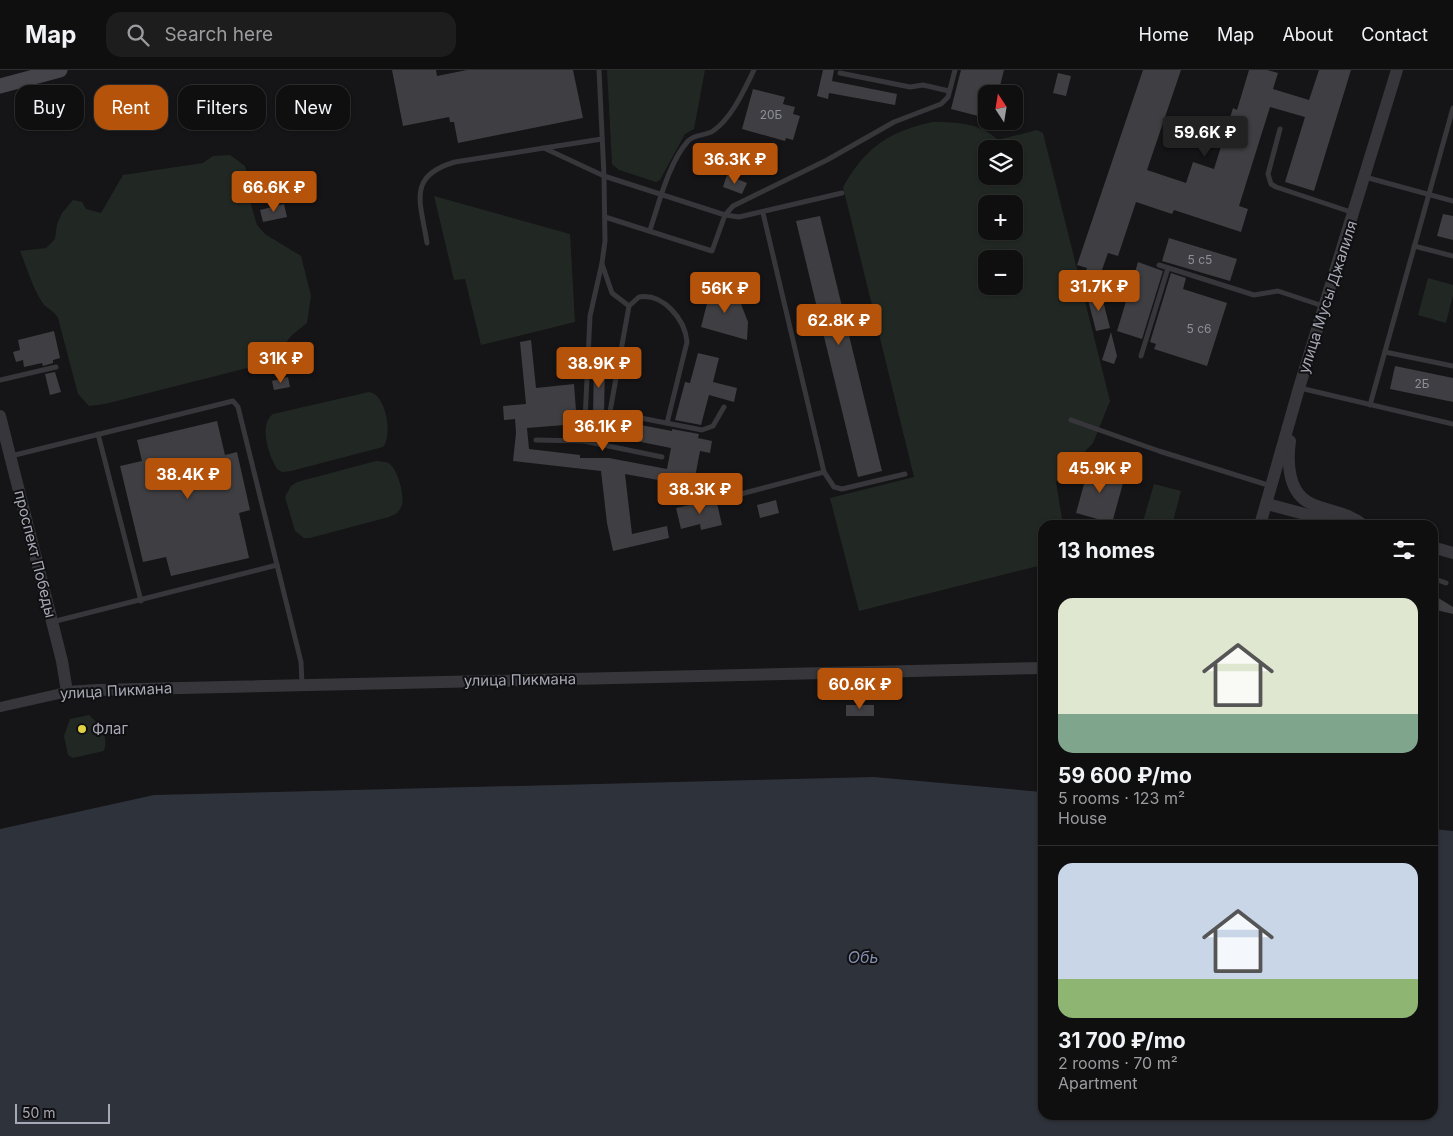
<!DOCTYPE html>
<html lang="en">
<head>
<meta charset="utf-8">
<style>
  :root { --surface:#100f10; --page:#1e1d1e; --text:#f1f3f6; --muted:#9c9c9f; --line:#302f30; --accent:#b45309 }
  body { margin:0; font-family:Inter,sans-serif; background:var(--page); color:var(--text); height:100vh; display:flex; flex-direction:column; font-size:19px; white-space:nowrap }
  * { box-sizing:border-box; margin:0 }
  p { font-size:16px; color:var(--muted) }
  .icon { flex:none; width:28px; height:28px; fill:none; stroke:currentColor; stroke-width:2; stroke-linecap:round; stroke-linejoin:round }
  .map { position:relative; flex:1; overflow:hidden }
  .sheet { position:absolute; left:1038px; top:450px; width:400px; height:600px; display:flex; flex-direction:column; background:var(--surface); border-radius:15px; box-shadow:0 1px 4px #0004,0 0 0 1px var(--line) }
  .sheet>* { flex:none }
  .top-card { position:absolute; left:15px; top:15px; width:475px; height:45px; display:flex; gap:10px }
  .needle { width:32px; rotate:348deg }
  .buttons { position:absolute; left:978px; top:15px; display:grid; gap:10px }
  .buttons a { display:grid; place-items:center; width:45px; height:45px; border-radius:10px; background:var(--surface); box-shadow:0 1px 4px #0004,0 0 0 1px var(--line); font-size:25px }
  .scale { position:absolute; left:15px; bottom:12px; width:95px; box-sizing:border-box; padding-left:5px; border:2px solid #a7a8b5; border-top:0; font-size:14px; line-height:18px; white-space:nowrap; color:#a7a8b5; -webkit-text-stroke:4px #100f11; paint-order:stroke }
  .price { position:absolute; translate:-50% -42px; padding:0 11px; border-radius:5px; background:var(--accent); color:#fff; font-size:16px; line-height:32px; filter:drop-shadow(0 1px 2px #0008) }
  .price::after { content:''; position:absolute; left:50%; top:30px; width:15px; height:11px; margin-left:-8px; background:inherit; clip-path:polygon(0 0,100% 0,50% 100%) }
  .price.selected { background:#222; color:#fff }
  ul { padding:0; list-style:none }
  li { display:grid; align-content:center; gap:10px; height:265px; padding:0 20px }
  li+li { border-top:1px solid var(--line) }
  li span { display:grid; place-items:center; height:155px; border-radius:15px; color:#555 }
  li>.icon { margin-inline-start:auto }
  span .icon { width:90px; height:90px; fill:#fffc; stroke-width:1 }
  li b { font-size:21px }
  h2 { display:flex; justify-content:space-between; align-items:center; height:60px; padding:0 20px; font-size:21px }
  .pill { padding:0 18px; border-radius:15px; background:var(--surface); box-shadow:0 1px 4px #0004,0 0 0 1px var(--line); font-size:18px; line-height:45px }
  .pill.selected { background:var(--accent); color:#fff }
  header { display:flex; align-items:center; gap:30px; box-sizing:border-box; height:70px; padding:0 25px; background:var(--surface); border-bottom:1px solid var(--line) }
  header strong { font-size:24px }
  nav { display:flex; gap:28px; margin-inline-start:auto; font-size:18px }
  .search { width:350px; height:45px; background:var(--page); display:flex; align-items:center; gap:12px; box-sizing:border-box; padding:0 18px; border-radius:15px; color:var(--muted); font-size:19px }
  .map>svg:first-child { display:block }
</style>
</head>
<body>
<header>
<strong>Map</strong>
<div class="search"><svg class="icon" aria-label="search" viewBox="0 0 24 24"><circle cx="10" cy="10" r="6"/><path d="M15 15l6 6"/></svg>Search here</div>
<nav><a>Home</a><a>Map</a><a>About</a><a>Contact</a></nav>
</header>
<div class="map">
<svg width="1453" height="1066" viewBox="0 0 1453 1066">
  <rect width="100%" height="100%" fill="#151416"/>
  <g fill="#212823" fill-rule="evenodd">
    <polygon points="607,0 705,0 694,59 685,64 660,110 656,112 619,100 612,94"/>
    <path d="M 933,52 C 956,52 980,53 998,70 L 1037,60 L 1043,63 L 1110,331 L 1093,373 L 1056,412 L 1063,455 L 1042,455 L 1042,495 L 859,541 L 830,428 L 914,407 L 843,117 C 865,78 889,61 933,52 ZM 986,79 L 1014,79 L 1014,106 L 986,106 ZM 986,134 L 1014,134 L 1014,161 L 986,161 ZM 986,189 L 1014,189 L 1014,216 L 986,216 Z"/>
    <path d="M 230,85 L 245,96 L 248,109 L 247,121 L 257,155 L 265,164 L 301,186 L 311,226 L 307,253 L 292,265 L 277,284 L 259,295 L 105,334 L 89,336 L 78,324 L 58,248 C 53,239 46,239 42,232 C 32,216 27,198 20,181 L 46,178 L 55,169 L 57,154 L 62,143 L 73,130 L 82,132 L 86,139 L 101,143 L 123,105 L 203,93 L 213,86 Z"/>
    <polygon points="434,126 570,164 575,252 481,275 465,209 454,210"/>
    <polygon points="1428,208 1453,215 1453,225 1446,253 1418,245"/>
    <path d="M 369,322 C 386,324 393,365 383,377 L 291,401 L 282,402 L 277,399 C 269,386 258,355 273,344 Z"/>
    <path d="M 376,391 C 382,392 387,391 391,395 C 398,402 406,428 401,437 C 399,443 394,445 389,447 L 310,468 L 304,468 L 295,461 L 285,427 L 291,416 L 297,412 Z"/>
    <polygon points="1154,414 1181,421 1172,455 1142,455"/>
    <path d="M 89,645 C 100,655 109,666 104,681 L 73,688 L 68,685 L 64,666 L 70,649 Z"/>
  </g>
  <polygon fill="#2e323b" points="874,707 1042,722 1042,1045 1432,1045 1433,759 1453,761 1453,1066 0,1066 0,759 154,725"/>
  <g fill="#3f3f43">
    <polygon points="392,0 436,0 437,6 467,0 573,0 583,48 458,73 454,52 450,52 449,47 403,56"/>
    <polygon points="823,0 834,0 832,11 897,24 895,35 829,23 828,29 817,26"/>
    <polygon points="961,0 1004,0 998,24 986,24 986,48 951,39"/>
    <polygon points="1143,0 1181,0 1147,100 1186,113 1193,92 1214,99 1233,38 1237,40 1249,0 1267,0 1278,3 1273,19 1309,30 1319,0 1351,0 1314,121 1285,112 1305,47 1270,37 1239,136 1248,139 1241,162 1174,140 1172,144 1136,132 1118,186 1108,183 1097,214 1083,210 1087,198 1077,195"/>
    <polygon points="1058,3 1071,6 1066,26 1053,23"/>
    <polygon points="753,19 785,27 783,34 795,37 793,44 800,46 793,70 786,68 785,71 742,59"/>
    <polygon points="727,105 747,113 742,124 723,117"/>
    <polygon points="284,134 287,147 263,152 260,140"/>
    <polygon points="1443,144 1453,146 1453,170 1437,166"/>
    <polygon points="820,146 882,401 858,407 796,151"/>
    <polygon points="1169,168 1237,189 1230,211 1162,191"/>
    <polygon points="1138,192 1163,201 1142,269 1117,261"/>
    <polygon points="1171,203 1186,208 1183,219 1227,233 1207,296 1154,279 1156,274 1150,272"/>
    <polygon points="712,214 727,221 741,234 748,252 747,270 701,257"/>
    <polygon points="1101,223 1110,258 1096,261 1087,226"/>
    <polygon points="54,261 60,288 53,290 53,293 43,296 42,293 24,297 23,290 16,292 13,282 20,280 18,270"/>
    <polygon points="1111,262 1117,286 1114,294 1102,290"/>
    <polygon points="531,270 536,318 574,314 577,354 527,358 529,379 580,385 580,388 609,388 667,399 671,378 611,366 614,350 672,361 672,359 699,364 698,368 712,371 710,383 700,381 692,423 678,420 680,414 625,404 632,464 667,456 669,468 613,481 607,453 601,401 513,391 516,363 515,349 504,350 503,336 526,334 520,272"/>
    <polygon points="698,283 719,288 713,312 737,318 734,332 709,325 701,355 675,350 685,312 690,313"/>
    <polygon points="594,291 605,291 604,347 593,347"/>
    <polygon points="1395,296 1453,308 1453,332 1390,319"/>
    <polygon points="55,302 61,322 50,325 45,304"/>
    <polygon points="288,307 290,317 274,320 272,311"/>
    <polygon points="217,351 225,385 237,382 250,440 239,443 249,488 171,506 166,487 143,492 120,396 142,391 137,370"/>
    <polygon points="1089,396 1125,406 1112,453 1076,443"/>
    <polygon points="716,429 722,455 701,460 700,454 681,459 676,438"/>
    <polygon points="776,430 779,443 760,448 757,435"/>
    <polygon points="1432,524 1453,537 1453,544 1432,539"/>
    <rect x="846" y="635" width="28" height="11"/>
  </g>
  <g fill="none" stroke-linecap="round" stroke-linejoin="round">
    <g stroke="#36363b" stroke-width="5">
      <polyline points="599,0 604,106 725,145 739,147 842,123"/>
      <polyline points="840,3 910,17 923,15 949,21"/>
      <polyline points="1280,59 1268,104 1271,114 1276,117 1354,143"/>
      <polyline points="544,78 602,69"/>
      <polyline points="1365,107 1453,131"/>
      <polyline points="605,147 712,181 725,145 733,136 827,90 894,52 941,34 948,27 955,0"/>
      <path d="M 650,160 C 659,133 669,92 688,71 C 695,64 705,66 713,61 C 732,48 744,20 754,0"/>
      <path d="M 427,173 C 421,133 406,106 455,92 L 544,78 L 604,106 L 605,171 L 602,193 L 590,246 L 584,371 L 662,387"/>
      <polyline points="1414,176 1453,186"/>
      <polyline points="602,194 612,223 629,236"/>
      <polyline points="1159,195 1254,225 1278,221 1323,236"/>
      <polyline points="1385,282 1453,296"/>
      <polyline points="1141,286 1168,198"/>
      <polyline points="0,310 56,297"/>
      <polyline points="1300,318 1453,354"/>
      <polyline points="1370,335 1453,38"/>
      <polyline points="610,342 702,360 713,356 724,337"/>
      <polyline points="1071,350 1159,381 1271,416"/>
      <polyline points="584,353 607,357"/>
      <polyline points="98,364 141,531"/>
      <polyline points="536,370 584,371"/>
      <path d="M 604,375 L 629,236 L 639,227 C 663,223 685,249 687,272 L 667,353"/>
      <polyline points="11,386 233,331 238,337 277,495 52,552"/>
      <polyline points="824,402 834,417 842,419 905,404"/>
      <polyline points="733,426 824,402 763,143"/>
      <polyline points="277,495 301,592 302,614"/>
      <polyline points="1432,508 1446,513"/>
    </g>
    <polyline stroke="#36363b" stroke-width="10" points="0,637 67,622"/>
    <g stroke="#36363b" stroke-width="12">
      <polyline points="0,346 62,591 67,622 97,620 1042,598"/>
      <path d="M 1290,371 C 1287,393 1288,424 1312,434 C 1330,442 1347,442 1363,455"/>
      <polyline points="1267,434 1346,455"/>
      <polyline points="1260,455 1299,318 1397,0"/>
      <polyline points="1432,477 1453,483"/>
    </g>
    <polyline stroke="#44444a" stroke-width="15" points="0,16 60,0"/>
  </g>
  <circle fill="#e0d242" stroke="#100f11" stroke-width="2" cx="82" cy="659" r="5"/>
  <g text-anchor="middle" stroke-width="4" stroke-linejoin="round" paint-order="stroke">
    <g font-size="12" fill="#8d8e98">
      <text x="771" y="49">20Б</text>
      <text x="1200" y="194">5 с5</text>
      <text x="1199" y="263">5 с6</text>
      <text x="1422" y="318">2Б</text>
    </g>
    <g font-size="15" fill="#a7a8b5" stroke="#100f11">
      <text transform="translate(1328 227) rotate(-72)" y="5">улица Мусы Джалиля</text>
      <text transform="translate(35 484) rotate(76)" y="5">проспект Победы</text>
      <text transform="translate(520 610) rotate(-1)" y="5">улица Пикмана</text>
      <text transform="translate(116 621) rotate(-3)" y="5">улица Пикмана</text>
    </g>
    <g font-size="15" fill="#a7a8b5" stroke="#100f11" text-anchor="start">
      <text x="92" y="664">Флаг</text>
    </g>
    <g font-size="16" font-style="italic" fill="#828ead" stroke="#100f11">
      <text x="863" y="893">Обь</text>
    </g>
  </g>
</svg>
<div class="buttons">
<a><svg class="needle" viewBox="-14 -14 28 28"><path d="M0-13l5 13h-10z" fill="#e53935"/><path d="M0 13l5-13h-10z" fill="#9c9c9f"/></svg></a>
<a><svg class="icon" aria-label="layers" viewBox="0 0 24 24"><path d="M12 4l9 5-9 5-9-5zM3 14l9 5 9-5"/></svg></a>
<a>+</a>
<a>−</a>
</div>
<div class="scale">50 m</div>
<b class="price selected" style="left:1205px;top:88px">59.6K ₽</b>
<b class="price" style="left:735px;top:115px">36.3K ₽</b>
<b class="price" style="left:274px;top:143px">66.6K ₽</b>
<b class="price" style="left:1099px;top:242px">31.7K ₽</b>
<b class="price" style="left:725px;top:244px">56K ₽</b>
<b class="price" style="left:839px;top:276px">62.8K ₽</b>
<b class="price" style="left:281px;top:314px">31K ₽</b>
<b class="price" style="left:599px;top:319px">38.9K ₽</b>
<b class="price" style="left:603px;top:382px">36.1K ₽</b>
<b class="price" style="left:1100px;top:424px">45.9K ₽</b>
<b class="price" style="left:188px;top:430px">38.4K ₽</b>
<b class="price" style="left:700px;top:445px">38.3K ₽</b>
<b class="price" style="left:860px;top:640px">60.6K ₽</b>
<div class="top-card">
<a class="pill">Buy</a>
<a class="pill selected">Rent</a>
<a class="pill">Filters</a>
<a class="pill">New</a>
</div>
<section class="sheet">
<h2>13 homes<svg class="icon" aria-label="filters" viewBox="0 0 24 24"><path d="M4 7h16M4 17h16"/><circle cx="9" cy="7" r="2"/><circle cx="15" cy="17" r="2"/></svg></h2>
<ul>
<li><span style="background:linear-gradient(#dfe7d0 75%,#7fa58c 0)"><svg class="icon" aria-label="home" viewBox="0 0 24 24"><path d="M3 11l9-7 9 7M6 9v11h12V9"/></svg></span><div><b>59 600 ₽/mo</b><p>5 rooms · 123 m²</p><p>House</p></div></li>
<li><span style="background:linear-gradient(#c9d6e8 75%,#8fb573 0)"><svg class="icon" aria-label="home" viewBox="0 0 24 24"><path d="M3 11l9-7 9 7M6 9v11h12V9"/></svg></span><div><b>31 700 ₽/mo</b><p>2 rooms · 70 m²</p><p>Apartment</p></div></li>
</ul>
</section>
</div>
</body>
</html>
